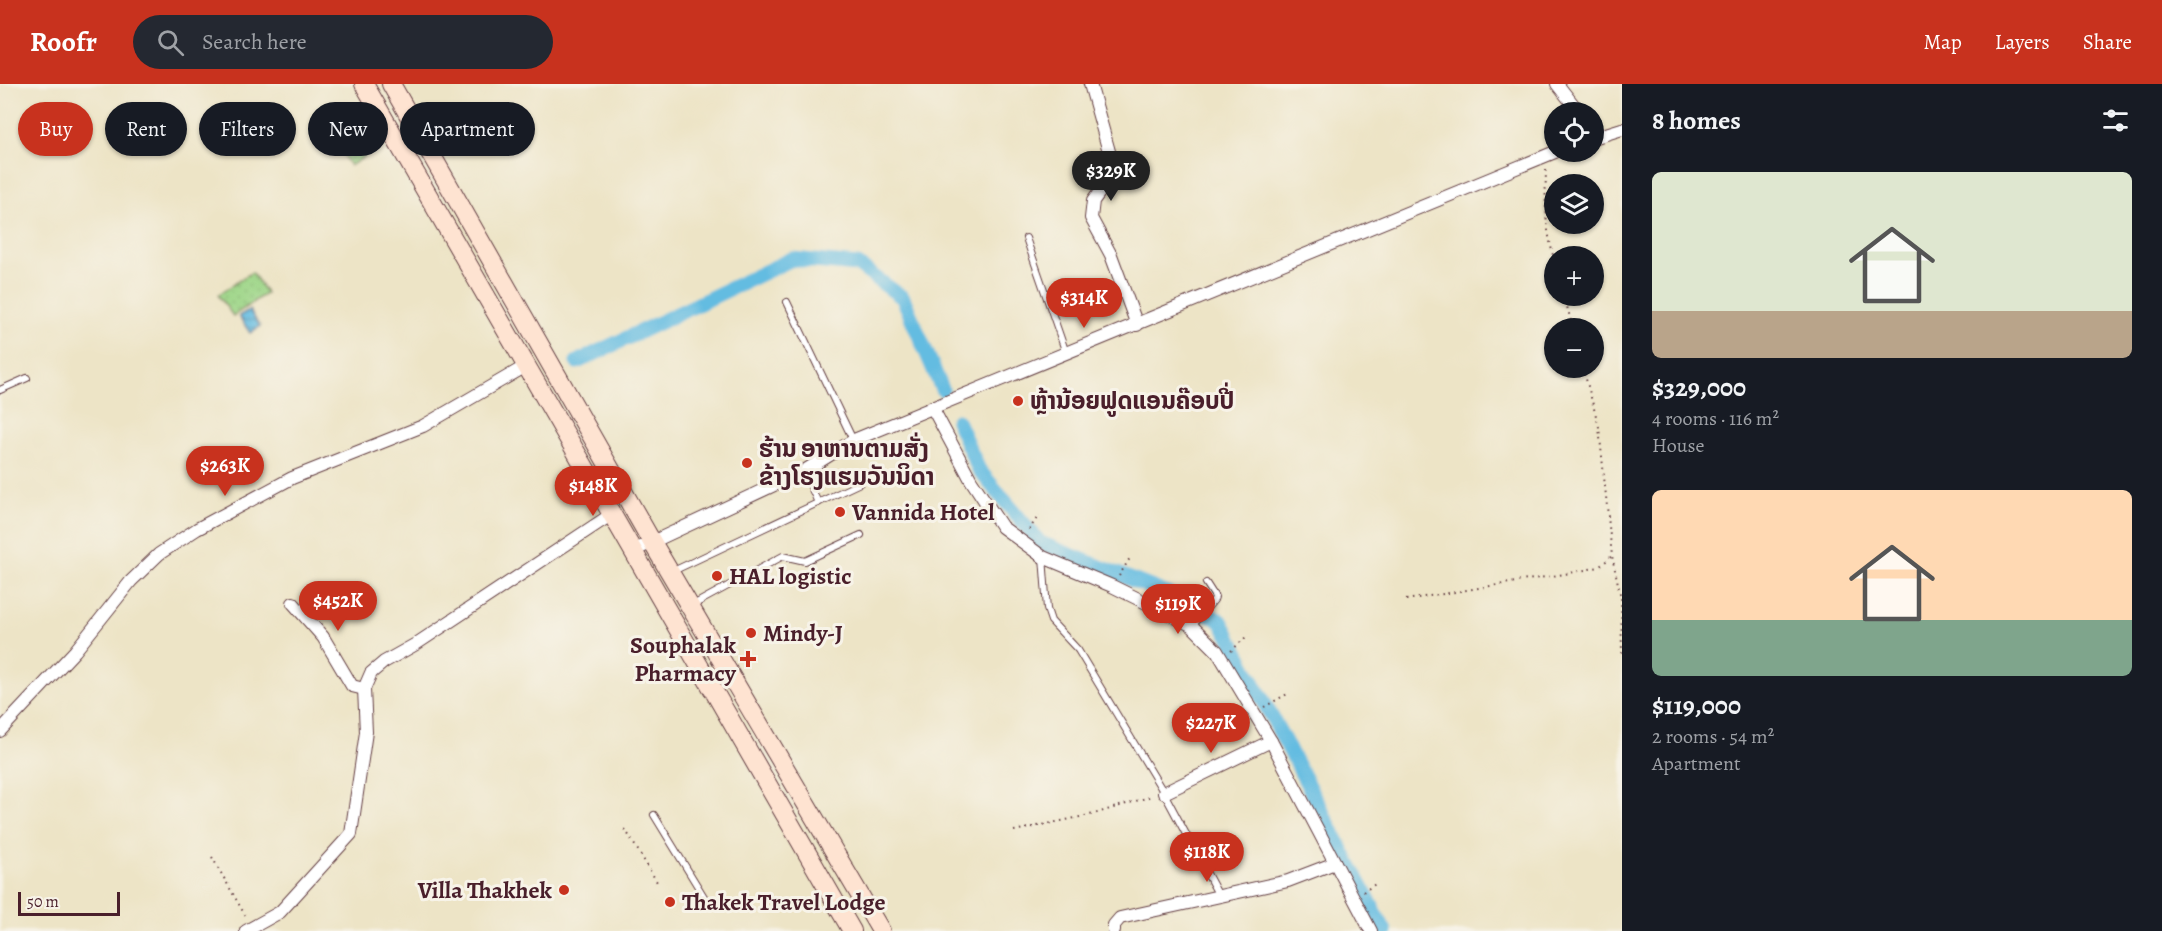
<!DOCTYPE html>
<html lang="en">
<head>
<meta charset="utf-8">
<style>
  :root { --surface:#171b24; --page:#242831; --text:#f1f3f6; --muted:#9ea1a6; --accent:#c8321e }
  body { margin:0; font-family:Alegreya,"Noto Sans Lao",serif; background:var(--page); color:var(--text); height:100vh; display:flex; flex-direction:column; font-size:22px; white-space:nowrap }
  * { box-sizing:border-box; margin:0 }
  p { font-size:20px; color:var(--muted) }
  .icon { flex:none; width:33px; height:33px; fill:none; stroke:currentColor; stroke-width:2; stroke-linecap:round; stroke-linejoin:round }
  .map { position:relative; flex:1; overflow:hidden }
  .drawer { display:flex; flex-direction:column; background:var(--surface); width:540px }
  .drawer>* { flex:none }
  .guide { position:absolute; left:18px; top:18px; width:570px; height:54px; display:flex; gap:12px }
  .controls { position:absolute; left:1544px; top:18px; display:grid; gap:12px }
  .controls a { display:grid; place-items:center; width:60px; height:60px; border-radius:50%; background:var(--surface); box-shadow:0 2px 4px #0004; font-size:30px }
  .scale { position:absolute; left:18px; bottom:15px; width:102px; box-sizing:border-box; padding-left:6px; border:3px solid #4a1f2b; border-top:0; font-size:16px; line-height:21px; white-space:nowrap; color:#4a1f2b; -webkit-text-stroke:4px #f7f3e8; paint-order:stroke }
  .price { position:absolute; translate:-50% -51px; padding:0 14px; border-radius:21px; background:var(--accent); color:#fff; font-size:20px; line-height:39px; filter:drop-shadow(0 2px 3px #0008) }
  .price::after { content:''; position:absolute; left:50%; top:36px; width:18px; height:14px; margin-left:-9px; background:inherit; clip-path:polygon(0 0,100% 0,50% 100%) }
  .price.selected { background:#222; color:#fff }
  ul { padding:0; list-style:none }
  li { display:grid; align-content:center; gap:12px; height:318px; padding:0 30px }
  li span { display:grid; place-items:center; height:186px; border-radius:9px; color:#555 }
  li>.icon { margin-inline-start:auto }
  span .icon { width:108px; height:108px; fill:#fffc; stroke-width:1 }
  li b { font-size:26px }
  h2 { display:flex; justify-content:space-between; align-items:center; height:72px; padding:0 30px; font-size:26px }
  .tag { padding:0 21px; border-radius:27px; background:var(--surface); box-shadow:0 2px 4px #0004; font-size:21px; line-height:54px }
  .tag.selected { background:var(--accent); color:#fff }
  header { display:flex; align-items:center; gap:36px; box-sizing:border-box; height:84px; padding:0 30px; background:var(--accent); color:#fff }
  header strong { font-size:28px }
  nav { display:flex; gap:33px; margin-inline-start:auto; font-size:21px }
  .search { width:420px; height:54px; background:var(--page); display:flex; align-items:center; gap:15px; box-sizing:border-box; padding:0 21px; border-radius:33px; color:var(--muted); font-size:22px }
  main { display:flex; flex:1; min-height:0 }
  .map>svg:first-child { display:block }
</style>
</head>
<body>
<header>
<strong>Roofr</strong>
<div class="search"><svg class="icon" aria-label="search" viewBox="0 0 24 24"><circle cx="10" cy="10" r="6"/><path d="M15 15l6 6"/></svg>Search here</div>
<nav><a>Map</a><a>Layers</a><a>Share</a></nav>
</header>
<main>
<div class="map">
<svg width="1622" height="847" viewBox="0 0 1622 847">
  <defs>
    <pattern id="grass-dots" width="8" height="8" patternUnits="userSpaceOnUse" patternTransform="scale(1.5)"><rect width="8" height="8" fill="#9ed688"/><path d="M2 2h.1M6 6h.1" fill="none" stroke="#8ab776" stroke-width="1.8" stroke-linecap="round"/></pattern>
    <pattern id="water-rules" width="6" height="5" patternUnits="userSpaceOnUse" patternTransform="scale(1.5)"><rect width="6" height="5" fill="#64bce1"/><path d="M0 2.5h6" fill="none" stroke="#5498b7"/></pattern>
  </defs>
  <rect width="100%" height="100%" fill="#f7f3e8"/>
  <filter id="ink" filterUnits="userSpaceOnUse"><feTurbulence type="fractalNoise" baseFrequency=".0167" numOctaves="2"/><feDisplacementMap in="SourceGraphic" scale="12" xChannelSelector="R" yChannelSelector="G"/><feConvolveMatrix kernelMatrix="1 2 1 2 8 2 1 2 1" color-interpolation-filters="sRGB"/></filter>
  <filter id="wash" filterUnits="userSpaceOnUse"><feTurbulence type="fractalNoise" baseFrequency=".008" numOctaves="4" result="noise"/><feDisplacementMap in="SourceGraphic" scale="24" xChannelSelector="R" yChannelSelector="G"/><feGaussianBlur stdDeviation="1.35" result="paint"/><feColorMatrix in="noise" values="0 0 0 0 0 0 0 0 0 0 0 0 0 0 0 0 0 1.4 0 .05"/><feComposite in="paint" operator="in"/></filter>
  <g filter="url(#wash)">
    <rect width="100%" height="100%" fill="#ede4c6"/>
    <g fill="url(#grass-dots)" stroke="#747a5a" stroke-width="1.5">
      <polygon points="348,21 375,66 350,82 322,36"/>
      <polygon points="252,188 266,209 233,232 218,211"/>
    </g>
    <polygon fill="url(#water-rules)" stroke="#576e86" stroke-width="1.5" points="249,226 260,242 250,249 239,232"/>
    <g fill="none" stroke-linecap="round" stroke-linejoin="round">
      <g stroke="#64bce1" stroke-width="15">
        <polyline points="577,278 792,175 858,181 903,214 942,305"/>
        <polyline points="957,337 979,386 1040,459 1180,515 1221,537 1385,847"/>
      </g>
    </g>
  </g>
  <g filter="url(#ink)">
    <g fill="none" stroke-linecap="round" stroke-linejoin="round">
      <g stroke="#623d42" stroke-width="8">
        <g id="service">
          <polyline points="1026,154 1066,269"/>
          <polyline points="787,218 853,356"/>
          <polyline points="0,306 27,294"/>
          <polyline points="804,387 818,419"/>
          <polyline points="1043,473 1047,525 1051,537 1078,566 1164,709 1219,812"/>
          <polyline points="671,488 860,399"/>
          <polyline points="693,521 783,472 805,477 861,451"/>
          <polyline points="1192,542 1214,516 1215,513 1206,499"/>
          <polyline points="654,731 706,816"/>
        </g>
      </g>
      <g stroke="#623d42" stroke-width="14">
        <g id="minor">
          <polyline points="1090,0 1110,71 1111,86 1107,98 1093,117 1091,134 1111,171 1137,241"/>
          <polyline points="1557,0 1579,28"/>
          <polyline points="1593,54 1622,45"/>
          <polyline points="932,323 971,396 1002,443 1043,473 1112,502 1191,541 1217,567 1271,657 1371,847"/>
          <polyline points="633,467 804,387 854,356 1555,68"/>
          <polyline points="293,519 323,553 352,602 364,605"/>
          <polyline points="0,647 75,567 131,497 159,470 197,445 292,394 423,342 526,282"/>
          <polyline points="1164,709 1271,657"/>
          <polyline points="246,847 280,828 351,750 366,648 364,605 371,589 384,578 416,560 612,430"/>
          <polyline points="1114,847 1114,841 1120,834 1288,797 1335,779"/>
        </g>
      </g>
      <g stroke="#623d42" stroke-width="20">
        <g id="secondary">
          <polyline points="364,0 852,847"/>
          <polyline points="391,0 652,458 881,847"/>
        </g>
      </g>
      <g stroke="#623d42" stroke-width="2" stroke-dasharray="1.5 4.5" stroke-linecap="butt">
        <path d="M 1546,86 C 1545,122 1545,140 1554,175"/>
        <polyline points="1564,212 1573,244"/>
        <polyline points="1583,284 1599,343 1612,472 1621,514 1622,570"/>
        <polyline points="1029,446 1039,431"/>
        <polyline points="1119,492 1130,474"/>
        <polyline points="1406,516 1570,489 1599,483 1612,472"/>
        <polyline points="1231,567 1246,553"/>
        <polyline points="1264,623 1289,609"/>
        <polyline points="625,745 657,798"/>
        <polyline points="1014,747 1094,730 1152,712"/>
        <polyline points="212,773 245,831"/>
        <polyline points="1363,808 1377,799"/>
      </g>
      <use href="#service" stroke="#fff" stroke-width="6"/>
      <use href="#minor" stroke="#fff" stroke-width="12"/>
      <use href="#secondary" stroke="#fee3d1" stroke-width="18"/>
    </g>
  </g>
  <g fill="#c8321e" stroke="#f7f3e8" stroke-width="2">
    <circle cx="1018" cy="317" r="6"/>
    <circle cx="747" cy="379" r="6"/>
    <circle cx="840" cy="428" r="6"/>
    <circle cx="717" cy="492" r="6"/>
    <circle cx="751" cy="549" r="6"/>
    <path d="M745 566h6v6h6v6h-6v6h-6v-6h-6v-6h6z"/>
    <circle cx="564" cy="806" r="6"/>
    <circle cx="670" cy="818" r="6"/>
  </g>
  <g text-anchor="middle" stroke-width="6" stroke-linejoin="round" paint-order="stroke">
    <g font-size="24" font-weight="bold" fill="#4a1f2b" stroke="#f7f3e8" text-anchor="start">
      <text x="1030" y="325">ຫຼ້ານ້ອຍຟູດແອນຄ໊ອບປີ່</text>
      <text x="759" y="373">ຮ້ານ ອາຫານຕາມສັ່ງ<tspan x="759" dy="28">ຂ້າງໂຮງແຮມວັນນິດາ</tspan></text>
      <text x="852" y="436">Vannida Hotel</text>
      <text x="729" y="500">HAL logistic</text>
      <text x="763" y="557">Mindy-J</text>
      <text x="736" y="569" text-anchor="end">Souphalak<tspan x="736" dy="28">Pharmacy</tspan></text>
      <text x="552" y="814" text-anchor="end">Villa Thakhek</text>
      <text x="682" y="826">Thakek Travel Lodge</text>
    </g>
  </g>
</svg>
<div class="controls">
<a><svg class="icon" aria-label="locate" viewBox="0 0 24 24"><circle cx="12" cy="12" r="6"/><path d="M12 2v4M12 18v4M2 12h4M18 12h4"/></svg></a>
<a><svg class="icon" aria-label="layers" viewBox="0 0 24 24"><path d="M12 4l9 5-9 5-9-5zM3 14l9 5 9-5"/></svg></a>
<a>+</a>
<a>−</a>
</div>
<div class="scale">50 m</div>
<b class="price selected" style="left:1111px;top:118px">$329K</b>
<b class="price" style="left:1084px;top:245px">$314K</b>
<b class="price" style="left:225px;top:413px">$263K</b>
<b class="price" style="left:593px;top:433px">$148K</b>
<b class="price" style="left:338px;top:548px">$452K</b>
<b class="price" style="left:1178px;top:551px">$119K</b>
<b class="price" style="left:1211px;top:670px">$227K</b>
<b class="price" style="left:1207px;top:799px">$118K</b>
<div class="guide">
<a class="tag selected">Buy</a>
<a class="tag">Rent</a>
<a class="tag">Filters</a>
<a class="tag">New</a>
<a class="tag">Apartment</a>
</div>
</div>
<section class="drawer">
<h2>8 homes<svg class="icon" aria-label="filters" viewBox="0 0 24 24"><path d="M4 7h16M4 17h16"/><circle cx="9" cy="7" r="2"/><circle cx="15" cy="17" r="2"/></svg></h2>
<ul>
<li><span style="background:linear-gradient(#dfe7d0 75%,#b9a48a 0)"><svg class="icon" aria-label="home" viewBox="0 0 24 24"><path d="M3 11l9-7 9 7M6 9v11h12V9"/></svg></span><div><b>$329,000</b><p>4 rooms · 116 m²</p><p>House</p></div></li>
<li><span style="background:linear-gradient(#ffd9b3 70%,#7fa58c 0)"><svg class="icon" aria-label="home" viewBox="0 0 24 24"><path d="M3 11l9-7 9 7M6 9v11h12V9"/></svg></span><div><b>$119,000</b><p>2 rooms · 54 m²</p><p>Apartment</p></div></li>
</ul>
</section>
</main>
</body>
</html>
